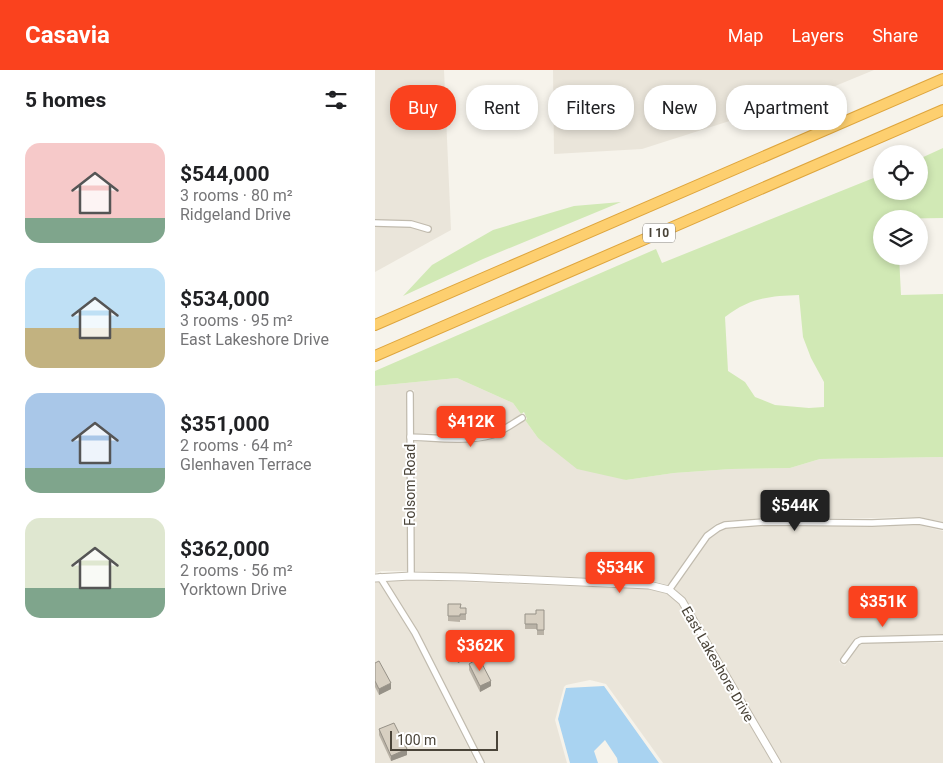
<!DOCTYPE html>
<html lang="en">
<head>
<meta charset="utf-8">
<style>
  :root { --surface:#fff; --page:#f2f2f2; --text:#202124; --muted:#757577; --accent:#fa421e }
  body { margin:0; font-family:Roboto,sans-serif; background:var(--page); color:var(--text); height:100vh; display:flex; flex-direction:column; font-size:19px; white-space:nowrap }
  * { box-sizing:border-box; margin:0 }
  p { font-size:16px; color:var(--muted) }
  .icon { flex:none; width:28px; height:28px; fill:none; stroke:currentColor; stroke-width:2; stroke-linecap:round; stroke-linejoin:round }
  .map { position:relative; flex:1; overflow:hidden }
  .side { display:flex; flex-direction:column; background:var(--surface); width:375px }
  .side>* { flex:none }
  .guide { position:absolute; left:15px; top:15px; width:475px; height:45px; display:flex; gap:10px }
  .tools { position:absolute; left:498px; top:75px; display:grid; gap:10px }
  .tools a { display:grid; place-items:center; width:55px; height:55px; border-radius:50%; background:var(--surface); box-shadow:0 2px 8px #0003; font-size:25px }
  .scale { position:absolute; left:15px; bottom:12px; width:108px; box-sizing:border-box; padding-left:5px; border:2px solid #4a4439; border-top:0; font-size:14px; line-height:18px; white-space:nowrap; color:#4a4439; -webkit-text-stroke:4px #fff; paint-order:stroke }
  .price { position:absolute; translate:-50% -42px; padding:0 11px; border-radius:5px; background:var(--accent); color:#fff; font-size:16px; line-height:32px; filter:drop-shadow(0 1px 2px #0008) }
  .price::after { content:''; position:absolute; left:50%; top:30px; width:15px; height:11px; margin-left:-8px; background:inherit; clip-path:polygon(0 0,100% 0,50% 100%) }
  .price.active { background:#222; color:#fff }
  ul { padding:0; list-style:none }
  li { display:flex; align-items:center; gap:15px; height:125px; padding:0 25px }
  li span { display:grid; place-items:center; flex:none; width:140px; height:100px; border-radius:15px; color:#555 }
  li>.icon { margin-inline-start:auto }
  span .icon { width:60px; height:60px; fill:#fffc; stroke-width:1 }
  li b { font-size:21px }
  h2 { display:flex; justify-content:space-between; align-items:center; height:60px; padding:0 25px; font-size:21px }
  .chip { padding:0 18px; border-radius:20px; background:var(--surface); box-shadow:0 2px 8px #0003; font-size:18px; line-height:45px }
  .chip.active { background:var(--accent); color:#fff }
  header { display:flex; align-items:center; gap:30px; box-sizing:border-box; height:70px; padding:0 25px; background:var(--accent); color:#fff }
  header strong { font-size:24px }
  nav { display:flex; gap:28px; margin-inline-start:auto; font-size:18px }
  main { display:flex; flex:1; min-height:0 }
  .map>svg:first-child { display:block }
</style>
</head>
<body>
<header>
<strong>Casavia</strong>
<nav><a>Map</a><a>Layers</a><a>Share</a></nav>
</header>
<main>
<section class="side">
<h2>5 homes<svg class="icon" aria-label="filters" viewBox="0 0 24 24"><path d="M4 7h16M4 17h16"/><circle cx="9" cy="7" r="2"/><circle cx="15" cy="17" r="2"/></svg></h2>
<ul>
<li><span style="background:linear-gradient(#f6c9c9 75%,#7fa58c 0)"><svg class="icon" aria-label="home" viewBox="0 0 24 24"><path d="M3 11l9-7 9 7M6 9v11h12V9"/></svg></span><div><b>$544,000</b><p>3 rooms · 80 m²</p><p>Ridgeland Drive</p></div></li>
<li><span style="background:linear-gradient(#bfe0f5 60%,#c2b280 0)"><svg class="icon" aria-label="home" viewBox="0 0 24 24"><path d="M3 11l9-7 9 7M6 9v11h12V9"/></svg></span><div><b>$534,000</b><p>3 rooms · 95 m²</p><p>East Lakeshore Drive</p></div></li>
<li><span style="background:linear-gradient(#a9c7e8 75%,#7fa58c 0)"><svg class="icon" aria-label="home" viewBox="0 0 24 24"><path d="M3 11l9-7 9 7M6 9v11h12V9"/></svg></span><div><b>$351,000</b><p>2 rooms · 64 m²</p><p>Glenhaven Terrace</p></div></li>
<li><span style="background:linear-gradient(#dfe7d0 70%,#7fa58c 0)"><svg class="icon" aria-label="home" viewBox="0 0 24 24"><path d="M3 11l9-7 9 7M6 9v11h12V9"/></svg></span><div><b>$362,000</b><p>2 rooms · 56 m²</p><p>Yorktown Drive</p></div></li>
</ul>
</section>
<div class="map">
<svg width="568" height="693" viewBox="0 0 568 693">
  <rect width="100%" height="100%" fill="#f6f3eb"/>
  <g fill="#eae5da">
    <polygon points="0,0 69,0 76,160 0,202"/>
    <polygon points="178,0 499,0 448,21 267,79 179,84"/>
    <polygon points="82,308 138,333 146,344 128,356 115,361 98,364 39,363 39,320 32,320 32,501 6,501 0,503 0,316"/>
    <polygon points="150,350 163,368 251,410 299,403 356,399 415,398 445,389 568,387 568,452 544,447 497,448 390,448 349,451 341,454 329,464 293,515 274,510 39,501 39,372 98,372 117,369 131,363"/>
    <polygon points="544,455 568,461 568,564 485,566 479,569 464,592 470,596 484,575 492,573 568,573 568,693 406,693 393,674 310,529 299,518 301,514 334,469 344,462 351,459 390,456 497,457"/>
    <polygon points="36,510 274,519 292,524 304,534 397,693 288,693 231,614 215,610 191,615 189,617 180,650 192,693 110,693 43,561 11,511"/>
    <polygon points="3,511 37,565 101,693 0,693 0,512"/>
  </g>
  <g fill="#d1e9b5" fill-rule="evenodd">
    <rect x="276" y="24" width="20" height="15"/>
    <path d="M 568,78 L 568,148 L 506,149 L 506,186 L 524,186 L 526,225 L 568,224 L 568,387 L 445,389 L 415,398 L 356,399 L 299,403 L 251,410 L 202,399 L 163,368 L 150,350 L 152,349 L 149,342 L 146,344 L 138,333 L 82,308 L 0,316 L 0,301 L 281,179 L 287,193 L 506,105 L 506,121 L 544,121 L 544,89 ZM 424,225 L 428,267 L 436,288 L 449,312 L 449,337 L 434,338 L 400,335 L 380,327 L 370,312 L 353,301 L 350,247 C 375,228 394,226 424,225 Z"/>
    <polygon points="246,132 108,189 28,226 57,195 118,160 199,136"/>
  </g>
  <polygon fill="#a9d3f1" points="229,616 284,693 243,693 242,688 230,670 219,681 223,693 195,693 183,649 191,618"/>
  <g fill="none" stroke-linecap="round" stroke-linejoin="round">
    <g stroke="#c1bbae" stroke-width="8">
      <g id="minor">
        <polyline points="0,153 36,154 53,159"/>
        <polyline points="35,324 36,506"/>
        <path d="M 35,367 C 61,368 92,372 117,365 C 128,361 137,354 147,348"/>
        <polyline points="5,507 40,563 106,693"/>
        <polyline points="294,520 332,466 343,458 350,455 390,452 497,453 544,451 568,456"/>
        <polyline points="469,590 482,572 486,570 568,568"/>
      </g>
    </g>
    <g stroke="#c1bbae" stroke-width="9">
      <polyline id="tertiary" points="0,508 36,506 90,507 274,515 294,520 307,531 402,693"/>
    </g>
    <g stroke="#dea53d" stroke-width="12">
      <g id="motorway">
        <polyline points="0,255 568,9"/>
        <polyline points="0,286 568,40"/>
      </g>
    </g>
    <use href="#minor" stroke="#fff" stroke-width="5.5"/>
    <use href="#tertiary" stroke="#fff" stroke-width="7"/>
    <use href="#motorway" stroke="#fdcf6f" stroke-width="10"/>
  </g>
  <g fill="#b9b2a6">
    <polygon points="73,534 85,538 91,538 91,550 85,550 85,552 73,551"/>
    <polygon points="169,540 169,565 162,565 162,559 150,559 150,544 161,544"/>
    <polygon points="73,568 96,586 83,593 75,579 75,576 73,573"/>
    <polygon points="0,593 16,619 4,625 0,617"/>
    <polygon points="94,594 116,616 105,622 94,600"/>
    <polygon points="4,659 32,685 16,691 4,665"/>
  </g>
  <g fill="#969187">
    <polygon points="96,581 96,586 83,593 83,588"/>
    <polygon points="116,611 116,616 105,622 105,616"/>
    <polygon points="16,613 16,619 4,625 4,619"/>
    <polygon points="32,679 32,685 16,691 16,686"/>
  </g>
  <g fill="#d7cfc1" stroke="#969187">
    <polygon points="73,534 86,534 85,538 91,538 91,544 85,544 85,546 73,546"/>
    <polygon points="161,540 169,540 169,560 162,560 162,554 150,554 150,544 161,544"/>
    <polygon points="85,561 96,581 83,588 75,574 76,573 73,568"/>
    <polygon points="104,588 116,611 105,616 94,594"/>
    <polygon points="4,591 16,613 4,619 0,611 0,593"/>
    <polygon points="19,653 32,679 16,686 4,659"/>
  </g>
  <g text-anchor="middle" stroke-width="4" stroke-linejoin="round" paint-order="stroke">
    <rect fill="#fff" stroke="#807c74" stroke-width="1" x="268" y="153.5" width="32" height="19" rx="4"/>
    <g font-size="12" font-weight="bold" fill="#4a4439">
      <text x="284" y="167">I 10</text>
    </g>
    <g font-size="14" fill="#4a4439" stroke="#fff">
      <text transform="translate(35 415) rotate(-90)" y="5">Folsom Road</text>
      <text transform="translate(343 594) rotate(60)" y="5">East Lakeshore Drive</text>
    </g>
  </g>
</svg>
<div class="tools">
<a><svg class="icon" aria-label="locate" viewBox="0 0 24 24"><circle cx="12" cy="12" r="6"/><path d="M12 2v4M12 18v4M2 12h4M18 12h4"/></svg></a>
<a><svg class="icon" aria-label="layers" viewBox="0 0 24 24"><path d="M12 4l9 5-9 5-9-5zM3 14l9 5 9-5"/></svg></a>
</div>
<div class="scale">100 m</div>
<b class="price" style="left:96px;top:378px">$412K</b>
<b class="price active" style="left:420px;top:462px">$544K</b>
<b class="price" style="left:245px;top:524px">$534K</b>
<b class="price" style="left:508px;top:558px">$351K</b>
<b class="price" style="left:105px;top:602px">$362K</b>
<div class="guide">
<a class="chip active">Buy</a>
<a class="chip">Rent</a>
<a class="chip">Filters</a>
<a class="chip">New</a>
<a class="chip">Apartment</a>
</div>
</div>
</main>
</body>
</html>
